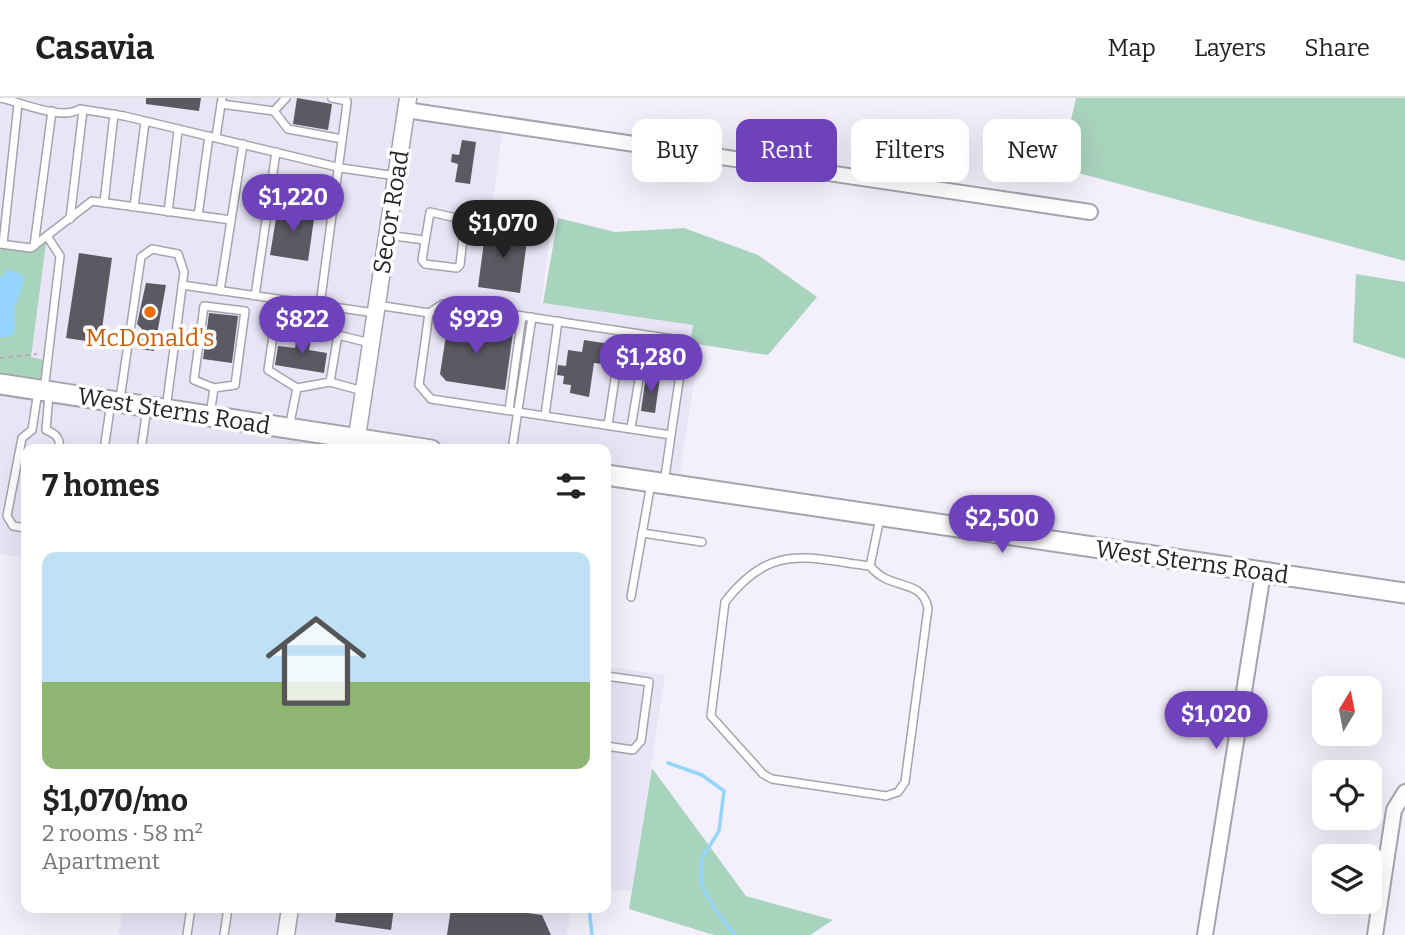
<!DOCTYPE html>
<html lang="en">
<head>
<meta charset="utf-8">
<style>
  :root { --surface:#fff; --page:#f2f2f2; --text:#222; --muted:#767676; --line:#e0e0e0; --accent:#6d42bb }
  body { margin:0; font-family:Bitter,serif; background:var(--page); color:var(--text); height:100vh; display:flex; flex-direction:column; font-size:26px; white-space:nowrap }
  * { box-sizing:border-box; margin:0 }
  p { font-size:23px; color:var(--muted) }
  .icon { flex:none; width:38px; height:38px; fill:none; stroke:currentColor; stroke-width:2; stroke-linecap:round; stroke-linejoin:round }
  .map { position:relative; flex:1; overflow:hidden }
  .sheet { position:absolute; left:21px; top:346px; width:590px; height:469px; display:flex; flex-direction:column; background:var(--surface); border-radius:14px; box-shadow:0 7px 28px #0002 }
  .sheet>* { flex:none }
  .hud { position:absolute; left:632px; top:21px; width:665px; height:63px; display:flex; gap:14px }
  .needle { width:46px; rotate:10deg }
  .tools { position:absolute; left:1312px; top:578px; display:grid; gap:14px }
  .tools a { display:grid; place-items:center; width:70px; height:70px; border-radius:14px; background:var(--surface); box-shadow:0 7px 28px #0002; font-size:35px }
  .price { position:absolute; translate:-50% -60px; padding:0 16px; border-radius:24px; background:var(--accent); color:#fff; font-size:23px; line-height:46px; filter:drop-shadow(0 2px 4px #0008) }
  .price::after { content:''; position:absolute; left:50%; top:42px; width:21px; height:16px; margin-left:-10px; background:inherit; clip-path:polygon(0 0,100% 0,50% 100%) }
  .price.selected { background:#222; color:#fff }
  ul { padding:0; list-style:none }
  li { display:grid; align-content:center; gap:14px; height:371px; padding:0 21px }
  li span { display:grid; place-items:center; height:217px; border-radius:14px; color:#555 }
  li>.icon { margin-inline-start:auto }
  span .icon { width:126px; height:126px; fill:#fffc; stroke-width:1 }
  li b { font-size:30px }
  h2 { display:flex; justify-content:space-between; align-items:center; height:84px; padding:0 21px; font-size:30px }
  .chip { padding:0 24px; border-radius:14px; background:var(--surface); box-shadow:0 7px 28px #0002; font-size:24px; line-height:63px }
  .chip.selected { background:var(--accent); color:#fff }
  header { display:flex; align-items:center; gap:42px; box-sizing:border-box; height:98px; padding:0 35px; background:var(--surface); border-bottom:2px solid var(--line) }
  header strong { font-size:33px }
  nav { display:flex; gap:38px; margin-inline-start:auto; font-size:24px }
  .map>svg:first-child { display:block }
</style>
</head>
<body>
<header>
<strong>Casavia</strong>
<nav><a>Map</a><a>Layers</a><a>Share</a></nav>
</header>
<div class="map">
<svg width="1405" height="837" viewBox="0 0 1405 837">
  <rect width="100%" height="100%" fill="#f3f0fb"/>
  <g fill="#e9e5f7">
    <polygon points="0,0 417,0 414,17 503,30 492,107 553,117 541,205 694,227 691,244 700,246 676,399 606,389 606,352 26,352 26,460 0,456"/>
    <polygon points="606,568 665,577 632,794 606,790"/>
    <polygon points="123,810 571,810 567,837 119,837"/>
  </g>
  <g fill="#a8d3bd">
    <polygon points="1076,0 1405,0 1405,163 1060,70"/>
    <polygon points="558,120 615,134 684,130 758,157 817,199 768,257 690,245 693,227 543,205"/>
    <polygon points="47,138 31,259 48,263 44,293 0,286 0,146 31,150"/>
    <polygon points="1356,176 1405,184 1405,261 1353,244"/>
    <polygon points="652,670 746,798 833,822 810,837 714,837 629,811"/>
  </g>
  <polygon fill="#95d5fd" points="8,172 23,177 24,183 14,212 15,233 9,239 0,239 0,180"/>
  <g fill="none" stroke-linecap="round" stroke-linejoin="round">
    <g stroke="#95d5fd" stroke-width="3.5">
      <polyline points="668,665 702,677 724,693 719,733 702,760 701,786 714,810 735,837"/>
      <polyline points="589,810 592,837"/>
    </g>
  </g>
  <g fill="#5b5962">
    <polygon points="146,0 201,0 199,13 146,6"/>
    <polygon points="297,0 332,6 328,32 293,26"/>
    <polygon points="462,42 476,44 470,86 455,84 458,66 451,64 452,56 459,57"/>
    <polygon points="278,108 315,114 308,163 270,157"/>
    <polygon points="486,129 528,135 520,195 478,189"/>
    <polygon points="79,155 112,160 100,245 66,240"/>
    <polygon points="146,185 166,187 154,253 139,251 142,231 137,226"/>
    <polygon points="209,215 238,218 232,265 203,261"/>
    <polygon points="448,225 513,235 505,292 446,283 440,276"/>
    <polygon points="298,234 312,236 309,252 327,255 324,275 275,267 278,248 295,250"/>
    <polygon points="584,242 610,246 604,266 594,265 589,299 570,295 571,287 563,286 564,278 557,277 558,267 566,268 568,252 582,254"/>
    <polygon points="646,277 660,279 655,315 641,313"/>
    <polygon points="337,810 394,810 391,832 335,824"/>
    <polygon points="451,810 493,810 542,817 551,837 447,837"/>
  </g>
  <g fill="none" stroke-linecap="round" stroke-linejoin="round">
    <g stroke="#a5a3ad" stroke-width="10">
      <g id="service">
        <path d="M 0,0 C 21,4 61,23 80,11 L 124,18 L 341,70 L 396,78"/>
        <polyline points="221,6 274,13 286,0"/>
        <polyline points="274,13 288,31 342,41"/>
        <polyline points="216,39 222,0"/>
        <polyline points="272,86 337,95"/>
        <polyline points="104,105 114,16"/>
        <polyline points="134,109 145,24"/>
        <polyline points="168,114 178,33"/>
        <polygon points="430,114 465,122 460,167 457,170 425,166 422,162"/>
        <polyline points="198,118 209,38"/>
        <polyline points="70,121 83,12"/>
        <polyline points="387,137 424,142"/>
        <polyline points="0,146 31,150 92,103 231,122"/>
        <polyline points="3,146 18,6"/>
        <polyline points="34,148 52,13"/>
        <polyline points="182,187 375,215"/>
        <polyline points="220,193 243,46"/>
        <polyline points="255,198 276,54"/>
        <polyline points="291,203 287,222 273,238 268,272 297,290"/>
        <polyline points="320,207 347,5 347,3 332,0"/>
        <polyline points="377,207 429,215 419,287 431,301 671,337 664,386"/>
        <polygon points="204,208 245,213 235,287 214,290 194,282"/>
        <polyline points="429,215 443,206 653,238"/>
        <polyline points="287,222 338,237"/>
        <polyline points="330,284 363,293"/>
        <polyline points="44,293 60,158 47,138"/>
        <path d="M 49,297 L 46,332 C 56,336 61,340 59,352"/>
        <polyline points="120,301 141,159 152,151 178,156 184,174 166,311"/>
        <polyline points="509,312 522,218"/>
        <polyline points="210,317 214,290"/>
        <polyline points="545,317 558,223"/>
        <polyline points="608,327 622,234"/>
        <polyline points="289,330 297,290 330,284 338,237 370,245"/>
        <polyline points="631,330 644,251 653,238 685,243 671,337"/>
        <polyline points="104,352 111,304"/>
        <polyline points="141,352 147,310"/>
        <polyline points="512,352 532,219"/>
        <polyline points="26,430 13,428 7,418 22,340 32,332 38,293"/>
        <polyline points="642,435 702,444"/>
        <path d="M 870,468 C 891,494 921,479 928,510 L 905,684 L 898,694 L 886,698 L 772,681 L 763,676 L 711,618 L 725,504 C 771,444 806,460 870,468 L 880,420"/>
        <polyline points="631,499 651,385"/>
        <polyline points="606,578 649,584 641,643 633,652 606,648"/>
        <polyline points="187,837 191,810"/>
        <polyline points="224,837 228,810"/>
      </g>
    </g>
    <g stroke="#a5a3ad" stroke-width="18">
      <g id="minor">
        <polyline points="406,12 1090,114"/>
        <polyline points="1205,837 1263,475"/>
        <polyline points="1375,837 1394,712 1405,694"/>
      </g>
    </g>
    <g stroke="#a5a3ad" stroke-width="19">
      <g id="tertiary">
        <polyline points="355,352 408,0"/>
        <polyline points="286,837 290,810"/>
      </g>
    </g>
    <g stroke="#a5a3ad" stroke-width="23">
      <g id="secondary">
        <polyline points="0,286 431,352"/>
        <polyline points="606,377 1405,495"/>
      </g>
    </g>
    <polyline stroke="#b2afb8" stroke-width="2" stroke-dasharray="5 3.5" stroke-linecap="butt" points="0,260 37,256"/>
    <use href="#service" stroke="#fff" stroke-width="7"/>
    <use href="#minor" stroke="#fff" stroke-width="14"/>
    <use href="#tertiary" stroke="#fff" stroke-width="16"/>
    <use href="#secondary" stroke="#fff" stroke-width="19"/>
  </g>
  <circle fill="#e8710a" stroke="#fff" stroke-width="2.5" cx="150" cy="214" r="7"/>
  <g text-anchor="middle" stroke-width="7" stroke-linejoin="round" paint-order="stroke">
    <g font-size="24" fill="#262529" stroke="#fff">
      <text transform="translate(391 114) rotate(-81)" y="8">Secor Road</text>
      <text transform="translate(174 313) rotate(9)" y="8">West Sterns Road</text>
      <text transform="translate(1192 464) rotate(8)" y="8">West Sterns Road</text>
    </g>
    <g font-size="24" fill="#c56008" stroke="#fff">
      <text x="150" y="248">McDonald's</text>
    </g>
  </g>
</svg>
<div class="tools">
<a><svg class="needle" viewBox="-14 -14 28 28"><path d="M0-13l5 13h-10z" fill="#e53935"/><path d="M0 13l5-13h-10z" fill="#767676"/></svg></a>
<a><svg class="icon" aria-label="locate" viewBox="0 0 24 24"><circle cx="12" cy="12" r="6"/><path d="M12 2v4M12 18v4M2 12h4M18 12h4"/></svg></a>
<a><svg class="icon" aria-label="layers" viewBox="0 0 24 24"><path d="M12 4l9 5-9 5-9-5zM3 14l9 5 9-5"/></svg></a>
</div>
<b class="price" style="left:293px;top:136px">$1,220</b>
<b class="price selected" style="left:503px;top:162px">$1,070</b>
<b class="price" style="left:302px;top:258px">$822</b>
<b class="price" style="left:476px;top:258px">$929</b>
<b class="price" style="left:651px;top:296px">$1,280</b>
<b class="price" style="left:1002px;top:457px">$2,500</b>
<b class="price" style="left:1216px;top:653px">$1,020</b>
<div class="hud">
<a class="chip">Buy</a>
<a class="chip selected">Rent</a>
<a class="chip">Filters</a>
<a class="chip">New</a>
</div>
<section class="sheet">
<h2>7 homes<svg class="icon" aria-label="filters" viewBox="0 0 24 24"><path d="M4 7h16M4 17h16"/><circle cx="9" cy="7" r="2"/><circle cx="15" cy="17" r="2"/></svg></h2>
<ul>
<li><span style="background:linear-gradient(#bfe0f5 60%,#8fb573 0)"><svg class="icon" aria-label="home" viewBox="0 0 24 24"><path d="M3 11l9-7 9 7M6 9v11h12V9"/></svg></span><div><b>$1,070/mo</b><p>2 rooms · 58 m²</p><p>Apartment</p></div></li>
</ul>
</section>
</div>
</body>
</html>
